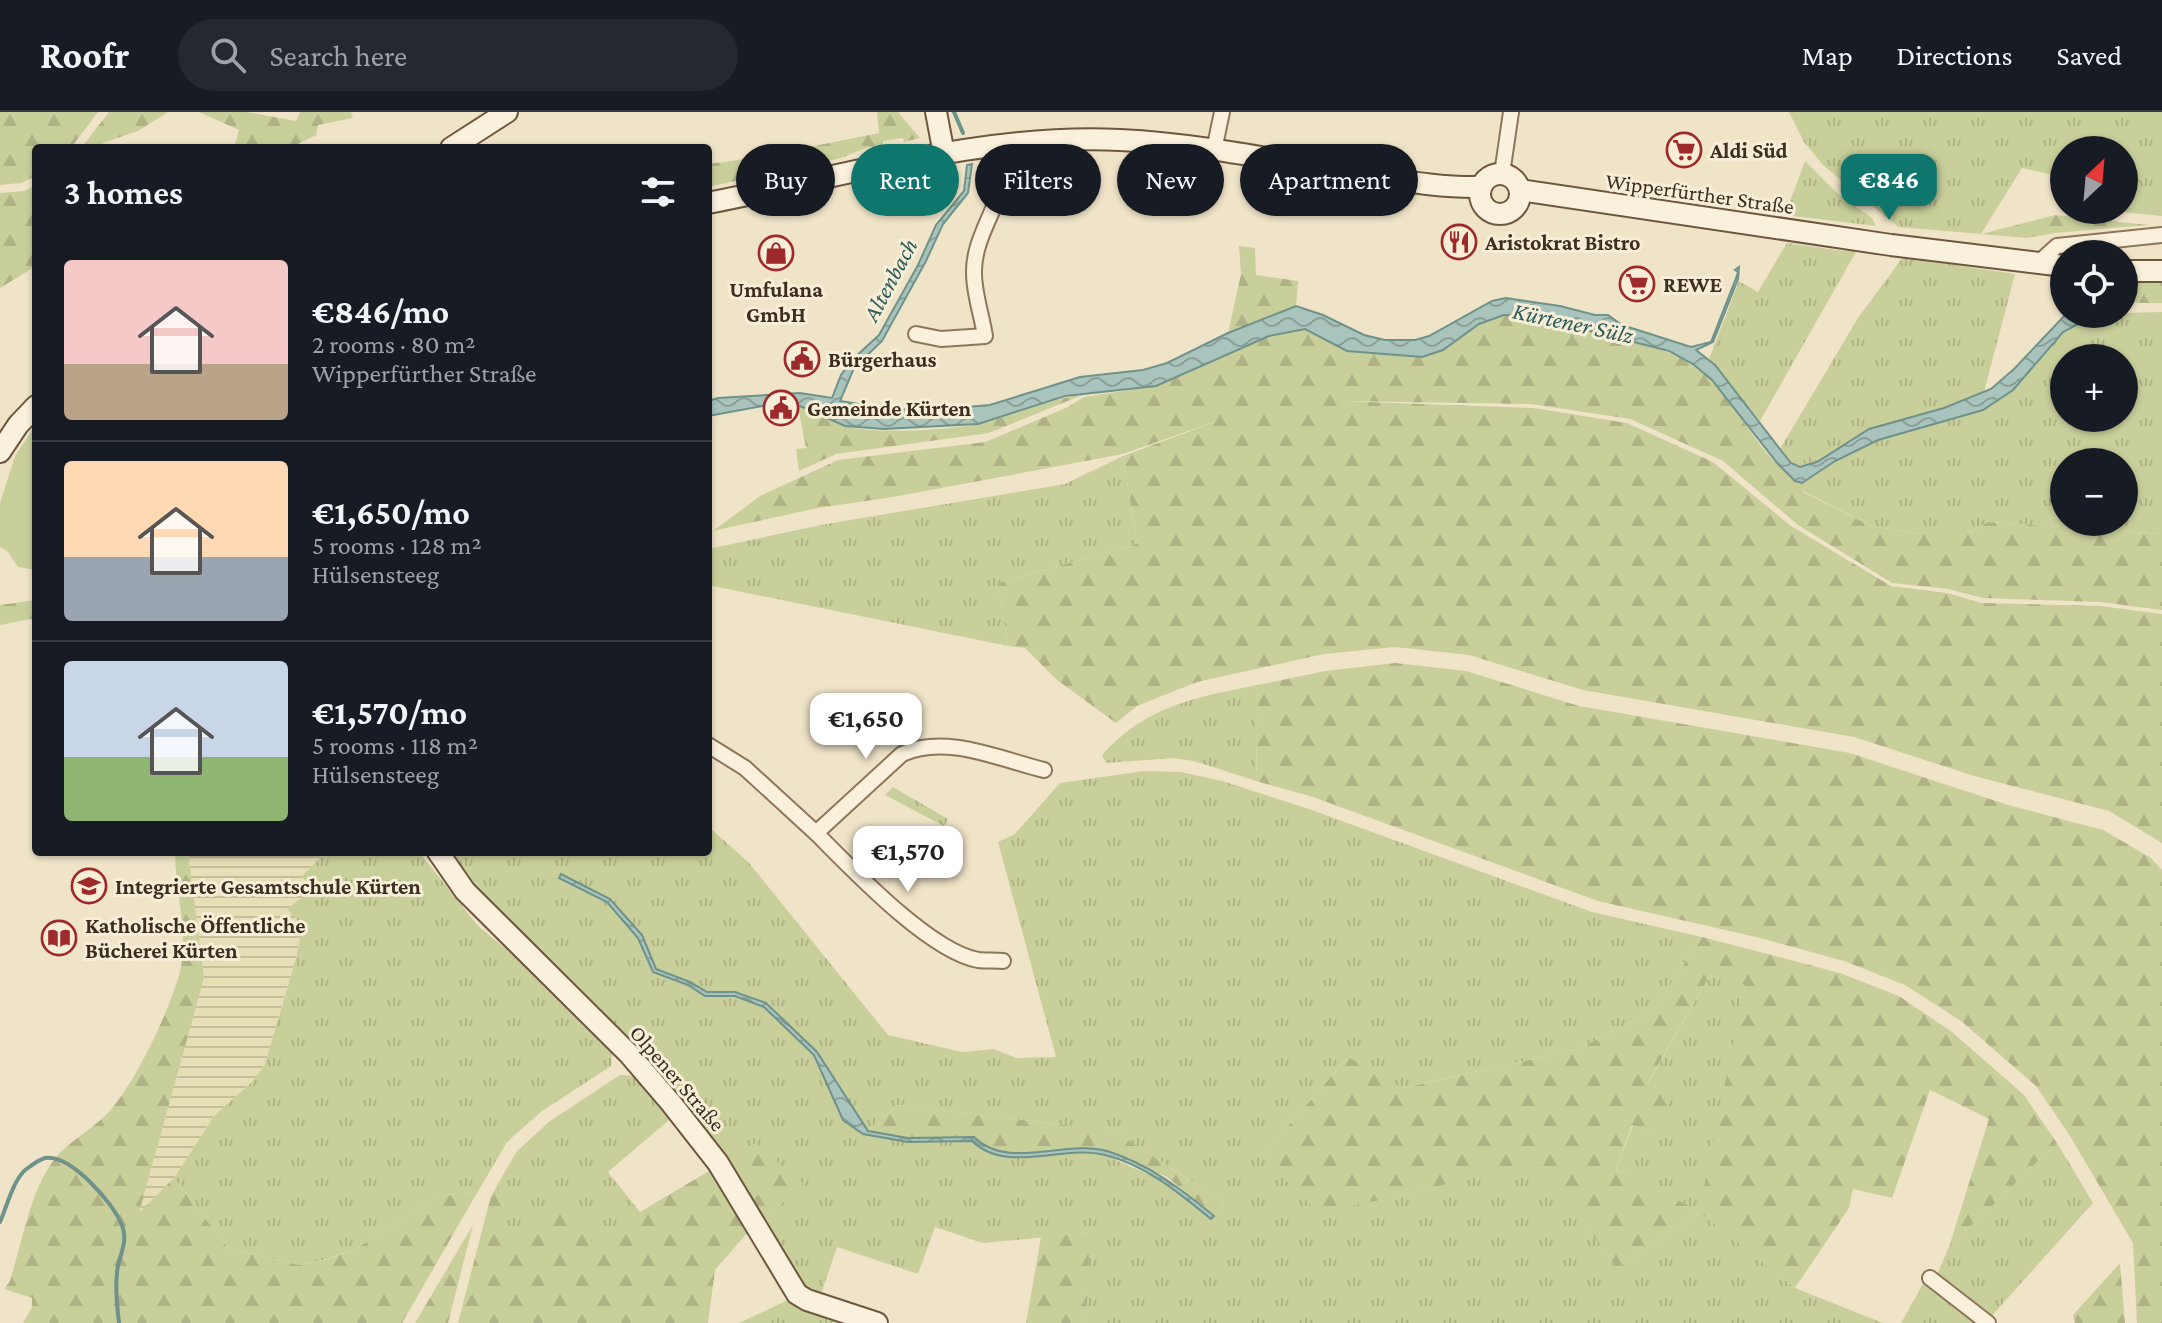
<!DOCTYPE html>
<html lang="en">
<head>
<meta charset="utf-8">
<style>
  :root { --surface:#171b24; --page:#242831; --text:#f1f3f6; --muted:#9ea1a6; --line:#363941; --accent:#0f766e }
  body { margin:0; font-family:"Crimson Pro",serif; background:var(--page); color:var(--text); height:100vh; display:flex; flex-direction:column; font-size:30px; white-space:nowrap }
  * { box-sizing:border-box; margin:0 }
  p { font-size:26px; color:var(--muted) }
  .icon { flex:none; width:44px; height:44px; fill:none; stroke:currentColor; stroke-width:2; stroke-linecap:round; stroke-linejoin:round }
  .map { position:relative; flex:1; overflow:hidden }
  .details { position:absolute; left:32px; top:32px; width:680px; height:712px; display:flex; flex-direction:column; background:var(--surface); border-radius:8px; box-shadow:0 2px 6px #0004 }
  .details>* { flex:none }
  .hud { position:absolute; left:736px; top:32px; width:760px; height:72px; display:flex; gap:16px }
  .needle { width:52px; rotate:26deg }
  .controls { position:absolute; left:2050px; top:24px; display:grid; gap:16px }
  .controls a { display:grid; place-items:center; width:88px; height:88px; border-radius:50%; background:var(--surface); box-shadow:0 2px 6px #0004; font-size:40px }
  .price { position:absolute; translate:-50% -68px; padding:0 18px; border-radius:16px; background:#fff; color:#222; font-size:26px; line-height:52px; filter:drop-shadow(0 2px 4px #0008) }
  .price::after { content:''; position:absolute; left:50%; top:48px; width:24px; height:18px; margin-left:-12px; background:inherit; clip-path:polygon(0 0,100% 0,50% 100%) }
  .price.current { background:var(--accent); color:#fff }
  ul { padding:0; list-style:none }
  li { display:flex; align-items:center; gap:24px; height:200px; padding:0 32px }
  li+li { border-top:2px solid var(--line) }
  li span { display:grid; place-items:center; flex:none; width:224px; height:160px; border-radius:8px; color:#555 }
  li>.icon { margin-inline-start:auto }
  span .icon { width:96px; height:96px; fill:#fffc; stroke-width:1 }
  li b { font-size:34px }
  h2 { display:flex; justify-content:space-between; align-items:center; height:96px; padding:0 32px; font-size:34px }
  .pill { padding:0 28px; border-radius:36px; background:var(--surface); box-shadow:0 2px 6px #0004; font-size:28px; line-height:72px }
  .pill.current { background:var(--accent); color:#fff }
  header { display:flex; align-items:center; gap:48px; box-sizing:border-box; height:112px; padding:0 40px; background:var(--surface); border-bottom:2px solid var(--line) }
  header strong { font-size:38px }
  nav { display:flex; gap:44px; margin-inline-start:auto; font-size:28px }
  .search { width:560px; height:72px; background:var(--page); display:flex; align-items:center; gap:20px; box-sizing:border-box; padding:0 28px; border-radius:44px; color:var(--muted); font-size:30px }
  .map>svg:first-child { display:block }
</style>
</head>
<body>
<header>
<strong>Roofr</strong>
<div class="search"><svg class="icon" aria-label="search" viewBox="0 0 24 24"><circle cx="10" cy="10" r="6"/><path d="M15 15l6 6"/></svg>Search here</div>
<nav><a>Map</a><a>Directions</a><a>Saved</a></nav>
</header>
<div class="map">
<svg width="2162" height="1211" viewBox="0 0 2162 1211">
  <defs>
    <pattern id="farmland-rules" width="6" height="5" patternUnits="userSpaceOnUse" patternTransform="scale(2)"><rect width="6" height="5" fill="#e6deb5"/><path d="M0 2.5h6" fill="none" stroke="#c6bf9b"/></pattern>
    <pattern id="grass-tufts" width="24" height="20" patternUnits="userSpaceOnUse" patternTransform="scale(2)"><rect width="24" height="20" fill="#c9cf9b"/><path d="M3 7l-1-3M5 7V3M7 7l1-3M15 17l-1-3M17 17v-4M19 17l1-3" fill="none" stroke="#aeb285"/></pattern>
    <pattern id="forest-firs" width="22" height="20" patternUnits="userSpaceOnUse" patternTransform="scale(2)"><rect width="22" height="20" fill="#c9cf9b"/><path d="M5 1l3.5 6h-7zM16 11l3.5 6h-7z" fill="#aeb285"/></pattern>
    <pattern id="water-waves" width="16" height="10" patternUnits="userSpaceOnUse" patternTransform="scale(2)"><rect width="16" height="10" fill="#a9c4bc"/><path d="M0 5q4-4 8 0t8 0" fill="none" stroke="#8ba098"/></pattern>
  </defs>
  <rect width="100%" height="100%" fill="#f0e4c8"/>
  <polygon fill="url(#farmland-rules)" points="188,740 326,740 302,764 312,778 288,797 303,814 297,843 265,952 252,970 214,1004 174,1066 138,1103 204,866"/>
  <g fill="url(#grass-tufts)" fill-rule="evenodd">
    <polygon points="1789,0 2162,0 2162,104 2099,98 2124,98 2124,38 2064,38 2064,92 2058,89 2058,64 2022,56 1981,122 1898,115 1823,53 1804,30"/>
    <polygon points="1805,49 1837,81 1872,106 1876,114 1785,103"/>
    <polygon points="1787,131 1843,139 1857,138 1760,309 1709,247 1739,169 1758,180"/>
    <polygon points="1903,145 2015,162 1984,280 1944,296 1869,317 1817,350 1800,355 1791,351 1780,337 1858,206"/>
    <path d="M 2162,200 L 2162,422 L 1988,410 L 1967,422 L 1920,422 L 1871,414 L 1803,379 L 1804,371 L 1835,349 L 1878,328 L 1983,297 L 2013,278 L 2063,220 L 2089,206 L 2124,201 ZM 2064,246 L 2124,246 L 2124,306 L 2064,306 ZM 2064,350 L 2124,350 L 2124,410 L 2064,410 Z"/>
    <polygon points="1123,344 1137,432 998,471 1008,534 708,473 708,439 713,436 821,413 1065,372"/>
    <path d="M 1258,573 L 1256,669 L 1194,649 L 1174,646 L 1106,651 L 1102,643 C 1146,594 1195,585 1258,573 Z"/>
    <path d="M 1144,659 L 1181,660 L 1222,669 L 1309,697 L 1592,800 L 1702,825 L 1653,899 L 1578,937 L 1402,976 L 1347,946 L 1262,1044 L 1391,1086 L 1538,1048 L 1617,1156 L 1699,1100 L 1616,1057 L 1633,1013 L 1655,1024 L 1648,971 L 1710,863 L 1746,872 L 1700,1099 L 1795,1176 L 1883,1211 L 1086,1211 L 1089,1121 L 983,1131 L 935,1115 L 918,1162 L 837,1135 L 820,1185 L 800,1169 L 764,1108 L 802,1072 L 726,1048 L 685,992 L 634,936 L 478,778 L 451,740 L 708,740 L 708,714 L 749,751 L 888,923 L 962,940 L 994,937 L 1016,946 L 1056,945 L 998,730 L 1015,722 L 1060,671 ZM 559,766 L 610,787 L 642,823 L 656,857 L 690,870 L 707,880 L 735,880 L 766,891 L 817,940 L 867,1019 L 898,993 L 1073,1014 L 1107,1014 L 1224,1091 L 1211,1107 L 1164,1069 L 1104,1043 L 972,1029 L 863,1022 L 843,1008 L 814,943 L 764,895 L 735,884 L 705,884 L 688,873 L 653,860 L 638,826 L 607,790 Z"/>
    <polygon points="893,675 948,707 944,714 885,683"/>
    <polygon points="326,740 419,740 478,814 512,842 612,941 611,954 542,999 507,1030 477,1081 440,1083 357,1136 328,1147 299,1153 228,1136 174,1066 214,1004 252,970 265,952 297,843 302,814 287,797 312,778 302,764"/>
    <polygon points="620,963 636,964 675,1003 608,1060 640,1100 590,1130 512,1143 499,1070 517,1039 550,1009"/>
    <polygon points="2057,1031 2093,1091 1989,1207 1936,1165 1949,1135"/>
    <polygon points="1927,1170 1978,1211 1901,1211 1923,1172"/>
    <polygon points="790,1187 808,1201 852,1211 739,1211"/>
  </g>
  <g fill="url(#forest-firs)" fill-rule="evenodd">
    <polygon points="0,0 98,0 71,36 36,36 36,64 21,71 0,73"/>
    <polygon points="109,0 168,0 138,19 103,31 102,36 81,36"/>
    <polygon points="199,0 247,0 296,9 300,0 351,0 353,6 318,13 316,23 290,36 234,36 239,18"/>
    <polygon points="877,0 898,0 920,26 904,30 903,26 883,29 883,33 866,36 841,46 708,75 708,52 760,45 879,21"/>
    <polygon points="36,73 36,154 0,176 0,81 24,79"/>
    <polygon points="2055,103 2148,113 2055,121 2027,126 1981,122"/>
    <polygon points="1239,134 1255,136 1256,163 1298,169 1296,194 1228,221 1241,162"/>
    <polygon points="2124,170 2162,171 2162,191 2124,191"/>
    <path d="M 1504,203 C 1558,206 1673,229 1711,267 C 1739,295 1768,359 1804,371 L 1803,380 L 1871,414 L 1920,422 L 1967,422 L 1988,410 L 2162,422 L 2162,498 L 2100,490 L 1983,486 L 1948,477 L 1892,471 L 1798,413 L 1723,349 L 1630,307 L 1531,292 L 1340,289 L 1534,296 L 1627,311 L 1713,350 L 1791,414 L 1891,474 L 1947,481 L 1982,491 L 2100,494 L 2162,502 L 2162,731 L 2109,699 L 1974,664 L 1854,625 L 1583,578 L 1469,543 L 1395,535 L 1324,542 L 1197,570 L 1137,594 L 1116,611 L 1057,568 L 1025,536 L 1008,534 L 998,471 L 1137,432 L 1123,344 L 1225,306 L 1123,342 L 893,385 L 818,396 L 713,419 L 760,384 L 838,348 L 985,330 L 1066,296 L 1084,285 L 1156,274 L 1269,224 L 1306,217 L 1347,239 L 1443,238 L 1479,212 Z"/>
    <path d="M 1085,282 L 989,321 L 836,342 L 799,359 L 796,337 L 806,336 L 798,294 C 814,298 828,307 843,313 C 869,323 950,318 978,312 C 1014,304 1048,287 1085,282 Z"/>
    <polygon points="36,488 36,506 0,513 0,493"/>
    <polygon points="1395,551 1466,559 1579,594 1850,641 2008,693 2103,718 2151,746 2162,758 2162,1211 2137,1211 2133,1131 2070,1024 2036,974 1961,909 1905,873 1844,849 1756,825 1598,789 1313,685 1256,669 1258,573 1325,559"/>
    <path d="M 175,740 L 188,740 L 204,866 L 139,1101 L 174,1066 L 228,1136 L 299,1153 L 329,1147 L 357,1136 L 440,1083 L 477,1081 L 402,1211 L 23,1211 L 32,1195 L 32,1186 L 4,1177 L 10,1169 C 22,1131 31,1074 57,1044 C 73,1026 97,1015 112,996 C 136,969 174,890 181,855 C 188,817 175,778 175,740 Z"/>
    <path d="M 1702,825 L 1840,861 L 1899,884 L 1952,920 L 2024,983 L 2057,1031 L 1949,1135 L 1989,1007 L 1930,978 L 1892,1086 L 1853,1077 L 1849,1096 L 1795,1176 L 1699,1100 L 1617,1156 L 1538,1049 L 1391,1086 L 1318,1100 L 1262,1044 L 1348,945 L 1403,976 L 1578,937 L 1653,899 ZM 1710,863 L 1745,873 L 1699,1099 L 1616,1057 L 1632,1013 L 1655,1024 L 1674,981 L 1648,970 Z"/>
    <polygon points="898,993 1073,1014 1107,1014 1224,1091 1214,1104 1167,1065 1105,1039 1074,1037 1017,1041 985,1036 974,1025 908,1026 867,1019"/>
    <polygon points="755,1031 803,1072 764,1108 726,1048"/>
    <polygon points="714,1056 749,1119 715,1158 708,1211 458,1211 491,1084 499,1070 513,1142 569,1094 591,1129"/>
    <polygon points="473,1113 448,1211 415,1211"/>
    <polygon points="1090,1121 1086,1211 1026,1211 1041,1125"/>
    <polygon points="2120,1151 2125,1211 2075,1211 2073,1203"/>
  </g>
  <polygon fill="#c9cf9b" points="36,312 36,458 18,455 7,439 0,435 0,391 15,344"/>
  <g fill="url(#water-waves)" stroke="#6f938a" stroke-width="2">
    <polygon points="972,52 968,81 943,112 926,149 882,229 854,256 840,289 891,297 932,298 990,293 1080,265 1143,258 1167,251 1228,221 1296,194 1323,203 1364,223 1385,228 1415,228 1429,224 1492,189 1506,186 1560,194 1595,203 1608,203 1622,213 1691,235 1711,230 1736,166 1738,160 1735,158 1739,155 1738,167 1713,230 1696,238 1715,253 1783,341 1791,351 1800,355 1817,350 1869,317 1944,296 1991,277 2014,257 2066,202 2109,202 2089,206 2063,220 2013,278 1983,298 1878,328 1835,349 1802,371 1795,369 1778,352 1712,268 1693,252 1669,239 1532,204 1504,203 1479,212 1443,238 1422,245 1347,239 1305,217 1269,224 1156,274 1065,284 978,312 884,317 845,314 800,294 774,292 708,304 708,289 718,286 800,281 832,286 841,263 853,247 879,223 918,153 936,113 964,79 967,53"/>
    <path d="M 561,762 L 610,787 L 642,823 L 656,857 L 690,870 L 707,880 L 735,880 L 766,891 L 817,940 L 868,1019 L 908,1026 L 974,1025 C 1008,1059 1065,1027 1107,1039 C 1149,1052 1181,1077 1214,1104 L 1211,1107 C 1179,1081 1146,1053 1105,1043 C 1063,1032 1007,1063 972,1029 L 908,1030 L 863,1022 L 843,1008 L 814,943 L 764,895 L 735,884 L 705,884 L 688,873 L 653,860 L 638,826 L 607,790 L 559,766 Z"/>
  </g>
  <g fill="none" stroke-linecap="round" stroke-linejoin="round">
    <g stroke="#6f938a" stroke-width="4">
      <polyline points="954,0 963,21"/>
      <path d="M 0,1110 C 7,1094 12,1072 24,1059 C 29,1055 38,1048 45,1046 C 71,1042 113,1091 122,1113 C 129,1131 118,1144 117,1161 C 115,1178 117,1194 119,1211"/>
    </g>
    <g stroke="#8d765c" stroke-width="18">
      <g id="street">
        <polyline points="1214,38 1222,0"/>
        <polyline points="1502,62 1511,0"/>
        <polyline points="2037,152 2057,134 2162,123"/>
        <path d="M 916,222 L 941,227 L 985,224 C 982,204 974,182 974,161 C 973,118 1011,84 1007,33"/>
        <path d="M 708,633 L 745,656 L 816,721 L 902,642 C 946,622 999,647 1044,658"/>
        <path d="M 816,721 C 851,756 929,839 978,848 C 986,849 995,848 1003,849"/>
        <polyline points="1930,1166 1988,1211"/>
      </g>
    </g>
    <g stroke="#6f573f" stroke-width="24">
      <g id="secondary">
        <polyline points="936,0 944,42"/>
        <polyline points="451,36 507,0"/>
        <circle cx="1500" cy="82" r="20"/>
        <polyline points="1520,78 1891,133 2064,154"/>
        <path d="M 708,91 C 843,65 981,21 1120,28 C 1203,32 1285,50 1366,63 C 1404,69 1442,76 1481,75"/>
        <polyline points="2124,159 2162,159"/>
        <polyline points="0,340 18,313 36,294"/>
        <polyline points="438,740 465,779 629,942 671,991 718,1051 797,1182 807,1188 877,1211"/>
      </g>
    </g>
    <use href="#street" stroke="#faf1dc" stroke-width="14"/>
    <use href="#secondary" stroke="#faf1dc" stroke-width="20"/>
  </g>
  <defs>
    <g id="supermarket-ring" transform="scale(1.8)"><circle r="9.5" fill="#f7eed8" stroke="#9e2a2b" stroke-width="1.5"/><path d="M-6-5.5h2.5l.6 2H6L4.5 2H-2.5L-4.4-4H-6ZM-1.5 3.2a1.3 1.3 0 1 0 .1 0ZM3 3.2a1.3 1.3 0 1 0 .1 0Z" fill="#9e2a2b"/></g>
    <g id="restaurant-ring" transform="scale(1.8)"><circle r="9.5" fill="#f7eed8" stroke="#9e2a2b" stroke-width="1.5"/><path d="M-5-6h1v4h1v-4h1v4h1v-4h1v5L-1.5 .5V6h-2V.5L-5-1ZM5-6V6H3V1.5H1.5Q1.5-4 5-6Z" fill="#9e2a2b"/></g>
    <g id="shop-ring" transform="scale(1.8)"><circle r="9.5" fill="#f7eed8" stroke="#9e2a2b" stroke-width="1.5"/><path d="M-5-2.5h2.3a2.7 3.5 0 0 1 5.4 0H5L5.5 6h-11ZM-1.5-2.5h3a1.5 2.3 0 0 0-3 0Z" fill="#9e2a2b"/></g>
    <g id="civic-ring" transform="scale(1.8)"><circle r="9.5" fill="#f7eed8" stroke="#9e2a2b" stroke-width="1.5"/><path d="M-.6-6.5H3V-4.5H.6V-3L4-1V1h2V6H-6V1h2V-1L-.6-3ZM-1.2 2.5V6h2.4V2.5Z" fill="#9e2a2b"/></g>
    <g id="school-ring" transform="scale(1.8)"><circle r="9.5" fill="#f7eed8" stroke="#9e2a2b" stroke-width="1.5"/><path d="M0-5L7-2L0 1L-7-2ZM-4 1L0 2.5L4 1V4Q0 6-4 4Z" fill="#9e2a2b"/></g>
    <g id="library-ring" transform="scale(1.8)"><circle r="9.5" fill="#f7eed8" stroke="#9e2a2b" stroke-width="1.5"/><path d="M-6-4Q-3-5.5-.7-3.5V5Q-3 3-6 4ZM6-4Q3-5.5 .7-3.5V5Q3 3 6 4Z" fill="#9e2a2b"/></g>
  </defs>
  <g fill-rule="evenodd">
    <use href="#supermarket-ring" x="1684" y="38"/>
    <use href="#restaurant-ring" x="1459" y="130"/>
    <use href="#shop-ring" x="776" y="141"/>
    <use href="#supermarket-ring" x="1637" y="172"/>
    <use href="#civic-ring" x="802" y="247"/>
    <use href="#civic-ring" x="781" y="296"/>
    <use href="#school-ring" x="89" y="774"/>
    <use href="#library-ring" x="59" y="826"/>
  </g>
  <g text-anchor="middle" stroke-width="6" stroke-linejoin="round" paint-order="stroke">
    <g font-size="22" font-weight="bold" fill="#3d2e20" stroke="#f7eed8" text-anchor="start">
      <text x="1710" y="46">Aldi Süd</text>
      <text x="1485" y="138">Aristokrat Bistro</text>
      <text x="1663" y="180">REWE</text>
      <text x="776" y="185" text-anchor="middle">Umfulana<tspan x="776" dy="25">GmbH</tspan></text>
      <text x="828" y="255">Bürgerhaus</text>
      <text x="807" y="304">Gemeinde Kürten</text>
      <text x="115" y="782">Integrierte Gesamtschule Kürten</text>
      <text x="85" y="821">Katholische Öffentliche<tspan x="85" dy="25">Bücherei Kürten</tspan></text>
    </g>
    <g font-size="22" fill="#3d2e20" stroke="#f7eed8">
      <text transform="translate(1700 81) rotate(8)" y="8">Wipperfürther Straße</text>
      <text transform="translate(678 966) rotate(49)" y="8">Olpener Straße</text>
    </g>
    <g font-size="24" font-style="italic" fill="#2f5d5a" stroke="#f7eed8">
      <text transform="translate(890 168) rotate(-62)" y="8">Altenbach</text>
      <text transform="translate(1573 211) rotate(12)" y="8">Kürtener Sülz</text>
    </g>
  </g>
</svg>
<div class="controls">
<a><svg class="needle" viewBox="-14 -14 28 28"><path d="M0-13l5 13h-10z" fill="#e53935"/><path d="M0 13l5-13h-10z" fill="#9ea1a6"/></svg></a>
<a><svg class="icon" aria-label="locate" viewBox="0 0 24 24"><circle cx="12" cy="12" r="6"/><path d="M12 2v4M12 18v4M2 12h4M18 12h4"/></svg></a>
<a>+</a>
<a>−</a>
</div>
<b class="price current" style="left:1889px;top:110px">€846</b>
<b class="price" style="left:866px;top:649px">€1,650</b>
<b class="price" style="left:908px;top:782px">€1,570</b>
<div class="hud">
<a class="pill">Buy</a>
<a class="pill current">Rent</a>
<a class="pill">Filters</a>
<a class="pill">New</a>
<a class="pill">Apartment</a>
</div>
<section class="details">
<h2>3 homes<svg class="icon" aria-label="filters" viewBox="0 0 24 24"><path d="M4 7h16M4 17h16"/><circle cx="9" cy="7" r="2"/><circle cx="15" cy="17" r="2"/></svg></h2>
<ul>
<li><span style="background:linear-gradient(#f6c9c9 65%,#b9a48a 0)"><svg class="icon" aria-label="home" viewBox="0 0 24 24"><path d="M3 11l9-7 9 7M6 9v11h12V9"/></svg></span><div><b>€846/mo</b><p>2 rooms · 80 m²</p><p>Wipperfürther Straße</p></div></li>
<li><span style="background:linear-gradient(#ffd9b3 60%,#9aa5b1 0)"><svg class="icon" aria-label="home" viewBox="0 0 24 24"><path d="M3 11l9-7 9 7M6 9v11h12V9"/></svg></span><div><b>€1,650/mo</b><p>5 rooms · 128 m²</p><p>Hülsensteeg</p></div></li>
<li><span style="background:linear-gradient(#c9d6e8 60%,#8fb573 0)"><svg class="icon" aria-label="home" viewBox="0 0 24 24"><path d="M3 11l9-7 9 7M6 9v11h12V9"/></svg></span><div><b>€1,570/mo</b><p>5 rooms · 118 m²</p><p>Hülsensteeg</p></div></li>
</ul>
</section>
</div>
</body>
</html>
